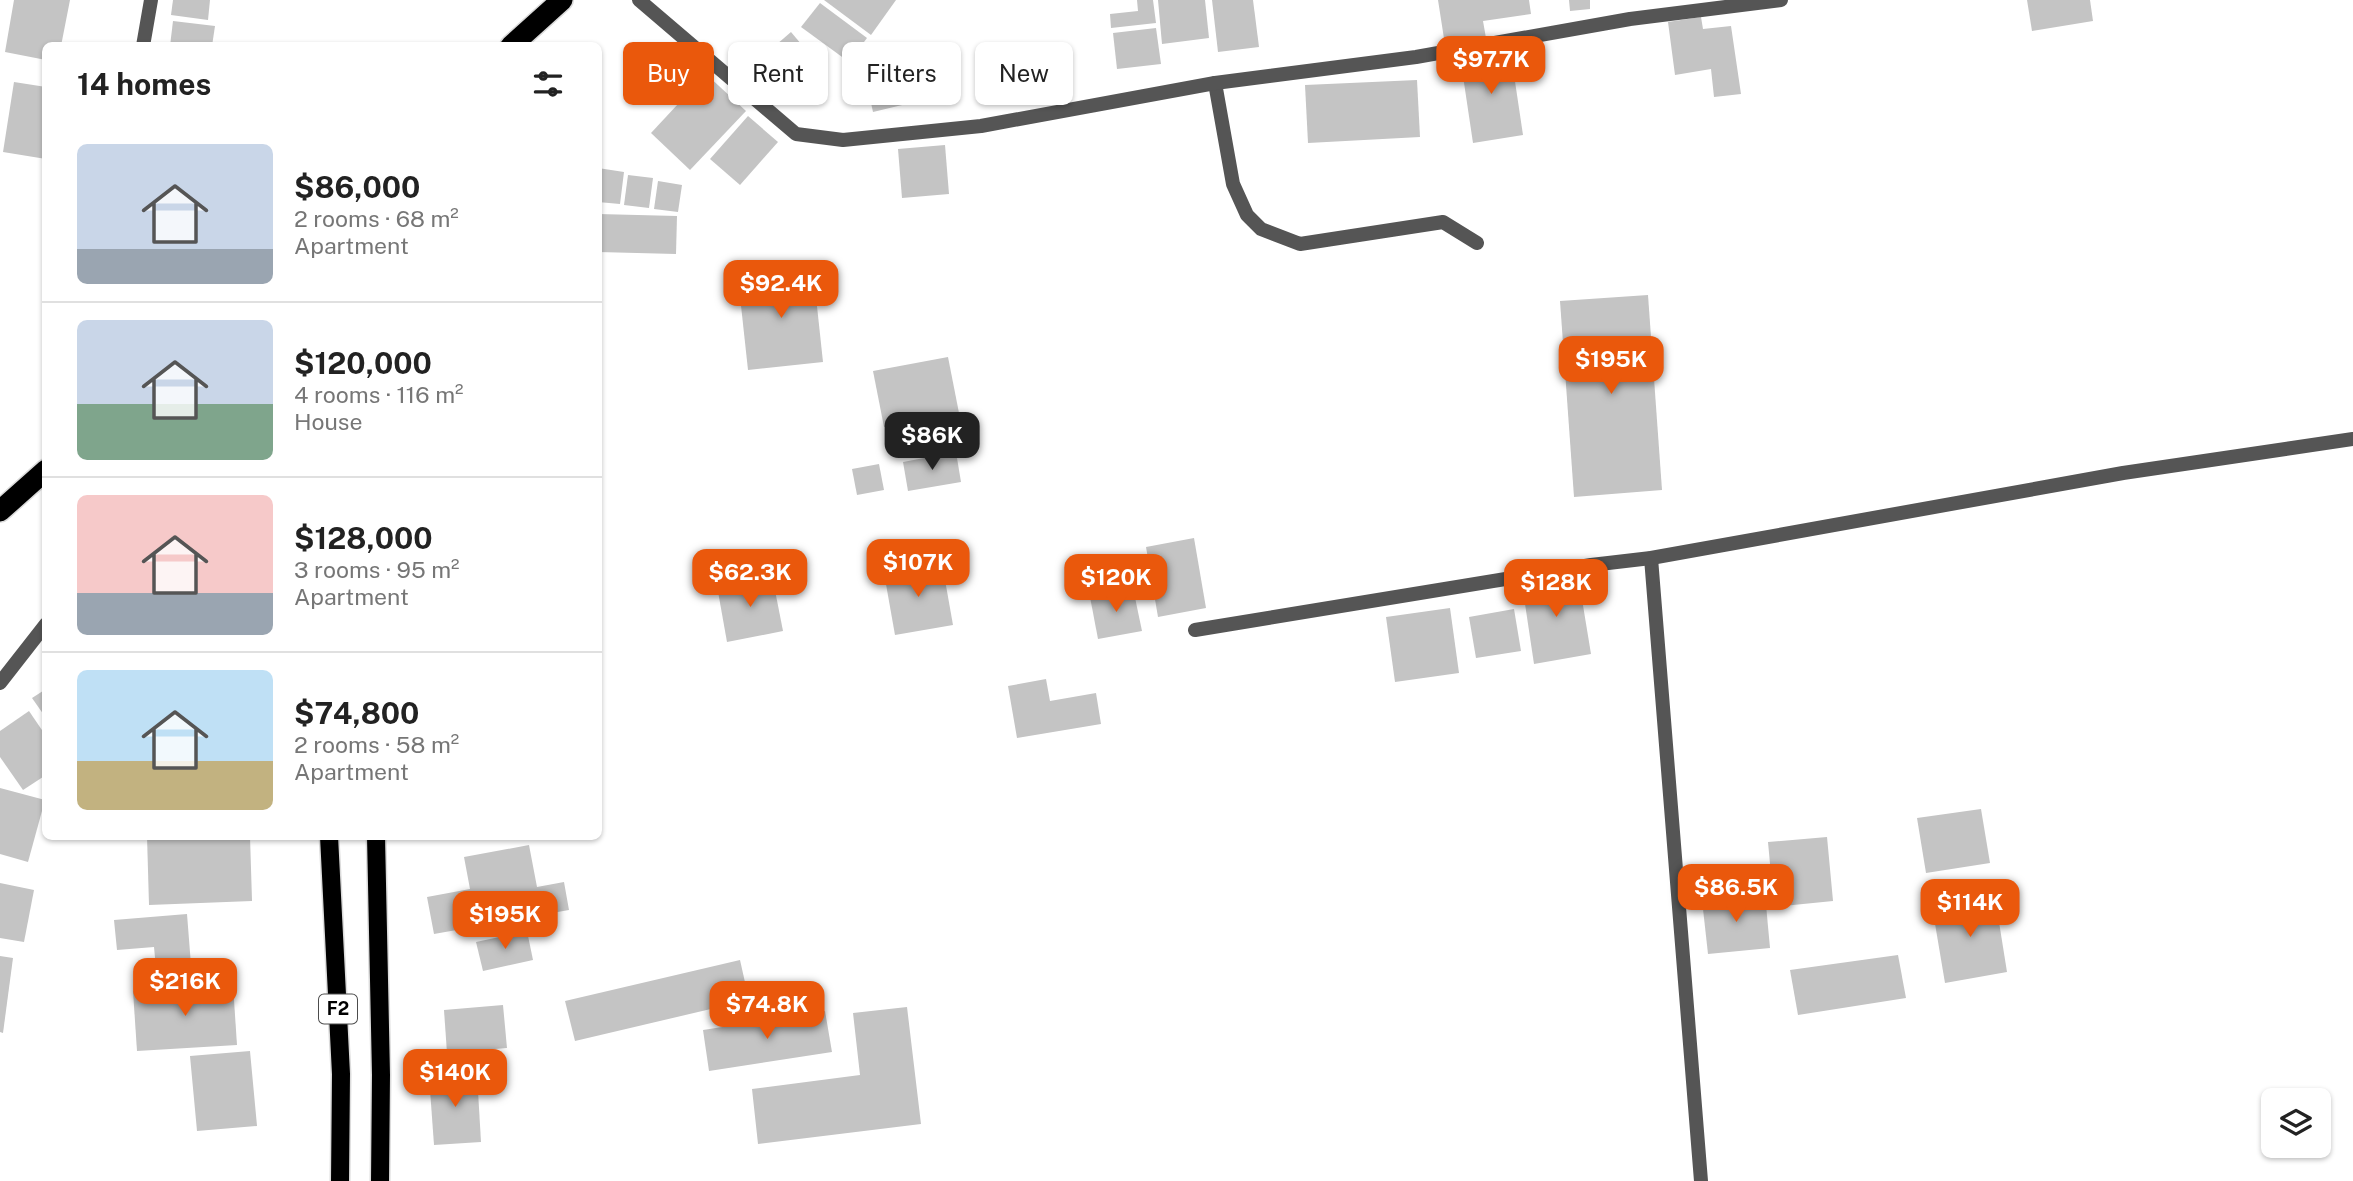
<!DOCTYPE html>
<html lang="en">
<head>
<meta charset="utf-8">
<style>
  :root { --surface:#fff; --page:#f6f6f6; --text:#222; --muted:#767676; --line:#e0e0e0; --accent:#ea580c }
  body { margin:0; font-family:"Public Sans",sans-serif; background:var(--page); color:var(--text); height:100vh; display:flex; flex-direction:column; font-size:26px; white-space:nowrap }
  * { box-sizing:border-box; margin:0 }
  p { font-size:23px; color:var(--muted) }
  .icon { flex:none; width:38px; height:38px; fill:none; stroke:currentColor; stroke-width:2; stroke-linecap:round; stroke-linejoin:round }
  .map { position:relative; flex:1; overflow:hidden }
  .details { position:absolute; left:42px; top:42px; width:560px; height:798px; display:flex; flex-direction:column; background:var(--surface); border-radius:10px; box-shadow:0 2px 5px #0004 }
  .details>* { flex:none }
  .guide { position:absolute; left:623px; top:42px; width:665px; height:63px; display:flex; gap:14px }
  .fabs { position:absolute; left:2261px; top:1088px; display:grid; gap:14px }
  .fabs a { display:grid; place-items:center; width:70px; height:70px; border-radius:10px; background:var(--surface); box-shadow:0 2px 5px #0004; font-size:35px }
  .price { position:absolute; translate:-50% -60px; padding:0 16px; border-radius:14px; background:var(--accent); color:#fff; font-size:23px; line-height:46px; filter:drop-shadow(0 2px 4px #0008) }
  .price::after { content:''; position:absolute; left:50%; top:42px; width:21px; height:16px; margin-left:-10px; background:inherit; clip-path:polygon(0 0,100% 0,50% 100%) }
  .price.current { background:#222; color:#fff }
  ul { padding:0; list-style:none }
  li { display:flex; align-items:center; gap:21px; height:175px; padding:0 35px }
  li+li { border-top:2px solid var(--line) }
  li span { display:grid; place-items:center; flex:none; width:196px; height:140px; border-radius:10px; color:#555 }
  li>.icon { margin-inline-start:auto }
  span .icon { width:84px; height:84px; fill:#fffc; stroke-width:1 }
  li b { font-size:30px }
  h2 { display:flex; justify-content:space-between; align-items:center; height:84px; padding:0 35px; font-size:30px }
  .chip { padding:0 24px; border-radius:10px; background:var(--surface); box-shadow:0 2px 5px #0004; font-size:24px; line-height:63px }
  .chip.current { background:var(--accent); color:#fff }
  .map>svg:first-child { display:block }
</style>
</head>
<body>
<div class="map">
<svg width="2353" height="1181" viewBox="0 0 2353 1181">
  <rect width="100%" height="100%" fill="#fff"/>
  <g fill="#c4c4c4">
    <polygon points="14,0 70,0 61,46 46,46 46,60 5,52"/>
    <polygon points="173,0 210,0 208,20 171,15"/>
    <polygon points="824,0 896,0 871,35"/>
    <polygon points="1137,0 1153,0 1156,23 1111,28 1110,14 1138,11"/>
    <polygon points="1158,0 1205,0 1209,38 1162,44"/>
    <polygon points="1212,0 1253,0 1259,47 1218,52"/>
    <polygon points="1438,0 1529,0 1531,14 1483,21 1486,38 1445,45"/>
    <polygon points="1569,0 1590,0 1590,9 1570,11"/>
    <polygon points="2027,0 2090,0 2093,21 2032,31"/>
    <polygon points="820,3 867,38 849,62 801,27"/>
    <polygon points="1701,17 1703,29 1731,26 1741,94 1714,97 1711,69 1675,75 1668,22"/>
    <polygon points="173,21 215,26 212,46 170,46"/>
    <polygon points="1156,28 1161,64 1117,69 1113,33"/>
    <polygon points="791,32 812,57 775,88 754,64"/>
    <polygon points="1510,48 1523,135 1473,143 1460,56"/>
    <polygon points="911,50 923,100 873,112 862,62"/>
    <polygon points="706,74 746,111 690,170 651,133"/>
    <polygon points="1417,80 1420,137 1308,143 1305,85"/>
    <polygon points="14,82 46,87 46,159 3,152"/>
    <polygon points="748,116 778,142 740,185 710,159"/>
    <polygon points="945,145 949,194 902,198 898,149"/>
    <polygon points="598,168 624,172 620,204 598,202"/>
    <polygon points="628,175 653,178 649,208 624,205"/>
    <polygon points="658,181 682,185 678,212 654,209"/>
    <polygon points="598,214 677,216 676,254 598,252"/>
    <polygon points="813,269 823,362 748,370 738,278"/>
    <polygon points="1648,295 1662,490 1574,497 1560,301"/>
    <polygon points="948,357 959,413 884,427 873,371"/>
    <polygon points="956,452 961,482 908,491 903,462"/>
    <polygon points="879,464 884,490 857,495 852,469"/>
    <polygon points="1194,538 1206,608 1158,617 1146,547"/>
    <polygon points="942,563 953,625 895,635 884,573"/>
    <polygon points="772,575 783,631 727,642 717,586"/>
    <polygon points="1578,575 1591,654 1534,664 1522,584"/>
    <polygon points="1133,588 1142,631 1098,639 1090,597"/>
    <polygon points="1450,608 1459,673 1395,682 1386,617"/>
    <polygon points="1514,609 1521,651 1476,658 1469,617"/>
    <polygon points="1046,679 1050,701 1096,693 1101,724 1017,738 1008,686"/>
    <polygon points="46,689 46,718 32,698"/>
    <polygon points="29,711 46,736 46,775 23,790 0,757 0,731"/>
    <polygon points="0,788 45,800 28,862 0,854"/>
    <polygon points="1981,809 1990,863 1926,873 1917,818"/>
    <polygon points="147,836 250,836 252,901 149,905"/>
    <polygon points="1827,837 1833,901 1774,907 1768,842"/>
    <polygon points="529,845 537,887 564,882 569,910 434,934 427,897 470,889 464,857"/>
    <polygon points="0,883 34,890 24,942 0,938"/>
    <polygon points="1765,894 1770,948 1708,954 1702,900"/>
    <polygon points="1995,897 2007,972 1945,983 1932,906"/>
    <polygon points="187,914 191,965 156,968 154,947 117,950 114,920"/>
    <polygon points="527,931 533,960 483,971 476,942"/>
    <polygon points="1898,955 1906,998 1798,1015 1790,970"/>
    <polygon points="0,956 13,958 3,1033 0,1032"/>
    <polygon points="740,960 749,1000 575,1041 565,1001"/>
    <polygon points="233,985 237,1045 137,1051 133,991"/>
    <polygon points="503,1005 507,1048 447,1053 444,1010"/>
    <polygon points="907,1007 921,1124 758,1144 752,1089 860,1075 853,1013"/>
    <polygon points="825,1011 832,1052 709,1071 703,1030"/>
    <polygon points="250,1051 257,1126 197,1131 190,1056"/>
    <polygon points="477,1074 481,1142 434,1145 429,1076"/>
  </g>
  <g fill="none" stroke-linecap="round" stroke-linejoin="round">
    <g stroke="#dbdbdb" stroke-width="21">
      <g id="primary">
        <polyline points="329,836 341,1074 340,1181"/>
        <polyline points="376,836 381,1075 380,1181"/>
      </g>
    </g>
    <g stroke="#dbdbdb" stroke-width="24">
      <g id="highway">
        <polyline points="511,46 562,0"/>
        <polyline points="0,511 46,470"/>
      </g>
    </g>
    <g stroke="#555" stroke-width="14">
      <polyline points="1215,83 1233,184 1247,215 1261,229 1300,244 1443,222 1477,243"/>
      <polyline points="1651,558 1701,1181"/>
    </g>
    <g stroke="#555" stroke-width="14">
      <polyline points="639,0 796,134 843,140 981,126 1215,83 1416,57 1630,19 1781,0"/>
      <polyline points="143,46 151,0"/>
      <polyline points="1195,630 1591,565 1651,558 2123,473 2353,439"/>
      <polyline points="0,683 46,624"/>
    </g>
    <use href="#primary" stroke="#000" stroke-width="18"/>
    <use href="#highway" stroke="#000" stroke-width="21"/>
  </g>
  <g text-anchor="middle" stroke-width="6" stroke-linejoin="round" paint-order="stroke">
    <rect fill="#fff" stroke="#4c4c4c" stroke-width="2" x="319" y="994.5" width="38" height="29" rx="5"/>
    <g font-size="18" font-weight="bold" fill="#000">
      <text x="338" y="1015">F2</text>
    </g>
  </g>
</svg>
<div class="fabs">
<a><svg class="icon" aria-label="layers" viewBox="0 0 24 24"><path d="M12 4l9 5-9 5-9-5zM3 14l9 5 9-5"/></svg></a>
</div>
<b class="price" style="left:1491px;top:96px">$97.7K</b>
<b class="price" style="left:781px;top:320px">$92.4K</b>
<b class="price" style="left:1611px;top:396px">$195K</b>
<b class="price current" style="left:932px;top:472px">$86K</b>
<b class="price" style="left:918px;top:599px">$107K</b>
<b class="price" style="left:750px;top:609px">$62.3K</b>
<b class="price" style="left:1116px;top:614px">$120K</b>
<b class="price" style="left:1556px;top:619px">$128K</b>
<b class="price" style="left:1736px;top:924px">$86.5K</b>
<b class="price" style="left:1970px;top:939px">$114K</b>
<b class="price" style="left:505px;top:951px">$195K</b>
<b class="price" style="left:185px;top:1018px">$216K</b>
<b class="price" style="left:767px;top:1041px">$74.8K</b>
<b class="price" style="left:455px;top:1109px">$140K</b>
<div class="guide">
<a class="chip current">Buy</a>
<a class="chip">Rent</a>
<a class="chip">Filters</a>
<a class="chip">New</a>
</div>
<section class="details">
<h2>14 homes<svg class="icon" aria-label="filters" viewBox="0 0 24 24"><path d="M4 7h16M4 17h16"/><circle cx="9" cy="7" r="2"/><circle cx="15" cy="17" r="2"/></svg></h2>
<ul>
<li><span style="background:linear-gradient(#c9d6e8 75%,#9aa5b1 0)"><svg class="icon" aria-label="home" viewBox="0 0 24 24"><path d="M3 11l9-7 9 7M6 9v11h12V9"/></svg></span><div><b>$86,000</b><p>2 rooms · 68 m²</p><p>Apartment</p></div></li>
<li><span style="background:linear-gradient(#c9d6e8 60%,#7fa58c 0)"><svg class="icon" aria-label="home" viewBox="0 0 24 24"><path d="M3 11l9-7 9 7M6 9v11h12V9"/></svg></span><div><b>$120,000</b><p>4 rooms · 116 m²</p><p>House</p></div></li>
<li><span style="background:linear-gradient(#f6c9c9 70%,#9aa5b1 0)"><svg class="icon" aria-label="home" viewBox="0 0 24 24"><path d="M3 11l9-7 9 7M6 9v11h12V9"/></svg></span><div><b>$128,000</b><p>3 rooms · 95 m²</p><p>Apartment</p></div></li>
<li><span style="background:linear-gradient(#bfe0f5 65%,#c2b280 0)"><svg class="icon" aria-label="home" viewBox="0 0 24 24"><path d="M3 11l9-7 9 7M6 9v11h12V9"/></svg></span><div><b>$74,800</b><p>2 rooms · 58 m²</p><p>Apartment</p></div></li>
</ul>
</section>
</div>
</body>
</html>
